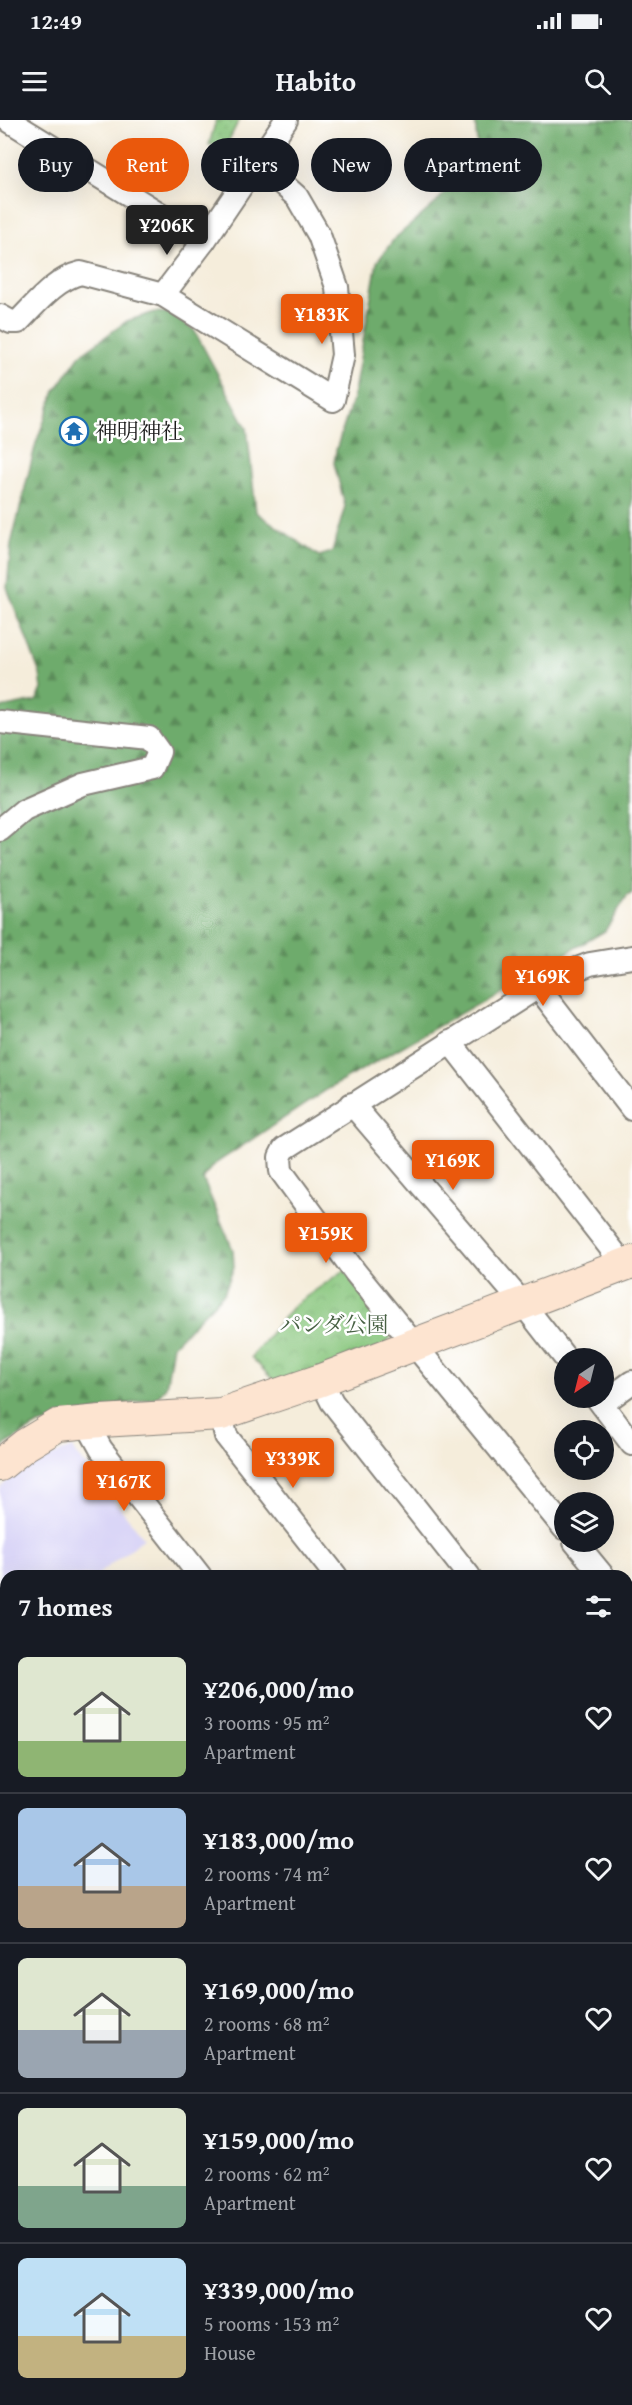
<!DOCTYPE html>
<html lang="en">
<head>
<meta charset="utf-8">
<style>
  :root { --surface:#171b24; --page:#242831; --text:#f1f3f6; --muted:#9ea1a6; --line:#363941; --accent:#ea580c }
  body { margin:0; font-family:"Gentium Book Plus","Noto Serif JP",serif; background:var(--page); color:var(--text); height:100vh; display:flex; flex-direction:column; font-size:22px; white-space:nowrap }
  * { box-sizing:border-box; margin:0 }
  p { font-size:20px; color:var(--muted) }
  .icon { flex:none; width:33px; height:33px; fill:none; stroke:currentColor; stroke-width:2; stroke-linecap:round; stroke-linejoin:round }
  .map { position:relative; flex:1; overflow:hidden }
  .sheet { position:absolute; left:0px; top:1450px; width:633px; height:836px; display:flex; flex-direction:column; background:var(--surface); border-radius:18px 18px 0 0; box-shadow:0 6px 24px #0002 }
  .sheet>* { flex:none }
  .guide { position:absolute; left:18px; top:18px; width:597px; height:54px; display:flex; gap:12px }
  .needle { width:39px; rotate:215deg }
  .controls { position:absolute; left:554px; top:1228px; display:grid; gap:12px }
  .controls a { display:grid; place-items:center; width:60px; height:60px; border-radius:50%; background:var(--surface); box-shadow:0 6px 24px #0002; font-size:30px }
  .price { position:absolute; translate:-50% -51px; padding:0 14px; border-radius:6px; background:var(--accent); color:#fff; font-size:20px; line-height:39px; filter:drop-shadow(0 2px 3px #0008) }
  .price::after { content:''; position:absolute; left:50%; top:36px; width:18px; height:14px; margin-left:-9px; background:inherit; clip-path:polygon(0 0,100% 0,50% 100%) }
  .price.on { background:#222; color:#fff }
  ul { padding:0; list-style:none }
  li { display:flex; align-items:center; gap:18px; height:150px; padding:0 18px }
  li+li { border-top:2px solid var(--line) }
  li span { display:grid; place-items:center; flex:none; width:168px; height:120px; border-radius:9px; color:#555 }
  li>.icon { margin-inline-start:auto }
  span .icon { width:72px; height:72px; fill:#fffc; stroke-width:1 }
  li b { font-size:26px }
  h2 { display:flex; justify-content:space-between; align-items:center; height:72px; padding:0 18px; font-size:26px }
  .tag { padding:0 21px; border-radius:27px; background:var(--surface); box-shadow:0 6px 24px #0002; font-size:21px; line-height:54px }
  .tag.on { background:var(--accent); color:#fff }
  .status { display:flex; justify-content:space-between; align-items:center; height:42px; padding:0 30px; background:var(--surface); direction:ltr }
  .status svg { height:16px; fill:currentColor }
  header { display:flex; justify-content:space-between; align-items:center; height:78px; padding:0 18px; background:var(--surface); font-size:27px; font-weight:800 }
  .map>svg:first-child { display:block }
</style>
</head>
<body>
<div class="status"><b>12:49</b><svg viewBox="0 0 49 12"><path d="M0 12V9h3v3zM5 12V6h3v6zM10 12V3h3v9zM15 12V0h3v12zM26 1h20v11H26zM47 4h2v5h-2z"/></svg></div>
<header><svg class="icon" aria-label="menu" viewBox="0 0 24 24"><path d="M4 6h16M4 12h16M4 18h16"/></svg>Habito<svg class="icon" aria-label="search" viewBox="0 0 24 24"><circle cx="10" cy="10" r="6"/><path d="M15 15l6 6"/></svg></header>
<div class="map">
<svg width="632" height="2285" viewBox="0 0 632 2285">
  <defs>
    <pattern id="grass-dots" width="8" height="8" patternUnits="userSpaceOnUse" patternTransform="scale(1.5)"><rect width="8" height="8" fill="#88c67d"/><path d="M2 2h.1M6 6h.1" fill="none" stroke="#75aa6b" stroke-width="1.8" stroke-linecap="round"/></pattern>
    <pattern id="forest-firs" width="22" height="20" patternUnits="userSpaceOnUse" patternTransform="scale(1.5)"><rect width="22" height="20" fill="#6eab6c"/><path d="M5 1l3.5 6h-7zM16 11l3.5 6h-7z" fill="#5a8a58"/></pattern>
    <pattern id="park-crowns" width="20" height="18" patternUnits="userSpaceOnUse" patternTransform="scale(1.5)"><rect width="20" height="18" fill="#88c67d"/><path d="M2 6a3 3 0 1 1 6 0M12 15a3 3 0 1 1 6 0" fill="none" stroke="#75aa6b"/></pattern>
  </defs>
  <rect width="100%" height="100%" fill="#fff"/>
  <filter id="ink" filterUnits="userSpaceOnUse"><feTurbulence type="fractalNoise" baseFrequency=".0167" numOctaves="2"/><feDisplacementMap in="SourceGraphic" scale="12" xChannelSelector="R" yChannelSelector="G"/><feConvolveMatrix kernelMatrix="1 2 1 2 8 2 1 2 1" color-interpolation-filters="sRGB"/></filter>
  <filter id="wash" filterUnits="userSpaceOnUse"><feTurbulence type="fractalNoise" baseFrequency=".008" numOctaves="4" result="noise"/><feDisplacementMap in="SourceGraphic" scale="24" xChannelSelector="R" yChannelSelector="G"/><feGaussianBlur stdDeviation="1.35" result="paint"/><feColorMatrix in="noise" values="0 0 0 0 0 0 0 0 0 0 0 0 0 0 0 0 0 1.4 0 .05"/><feComposite in="paint" operator="in"/></filter>
  <g filter="url(#wash)">
    <rect width="100%" height="100%" fill="#f5eddb"/>
    <polygon fill="#dad6f7" points="72,1328 144,1418 96,1456 6,1456 6,1530 0,1535 0,1368 23,1346"/>
    <polygon fill="url(#grass-dots)" stroke="#52714c" stroke-width="1.5" points="216,0 239,0 227,24 209,25"/>
    <g fill="url(#forest-firs)" stroke="#456444" stroke-width="1.5">
      <polygon points="475,0 632,0 632,773 627,776 605,811 328,969 212,1046 203,1059 233,1130 234,1147 224,1173 173,1225 166,1267 157,1277 38,1305 0,1328 0,588 36,581 42,569 40,554 7,468 11,424 36,323 55,271 80,235 127,201 155,192 170,193 194,210 247,308 256,392 319,436 332,432 345,386 334,343 336,330 353,278 377,142 394,119 437,82 473,36 477,23"/>
      <polygon points="632,2130 632,2285 421,2285 426,2280 627,2280 627,2134"/>
    </g>
    <polygon fill="url(#park-crowns)" stroke="#52714c" stroke-width="1.5" points="345,1150 391,1216 385,1226 279,1266 251,1237 294,1185"/>
  </g>
  <g filter="url(#ink)">
    <g fill="none" stroke-linecap="round" stroke-linejoin="round">
      <g stroke="#88847c" stroke-width="26">
        <g id="street">
          <polyline points="8,0 204,121"/>
          <polyline points="163,175 204,121 286,0"/>
          <path d="M 0,196 L 11,202 L 18,202 C 36,184 55,159 81,153 L 163,175 L 333,280 L 343,235 L 337,167 L 319,115 L 297,77 L 257,41"/>
          <polyline points="0,602 149,618 159,632 152,648 83,664 24,690 0,710"/>
          <polyline points="538,867 632,989"/>
          <polyline points="450,922 624,1145"/>
          <polyline points="352,984 523,1184 566,1239"/>
          <polyline points="321,1260 332,1282 469,1456"/>
          <polyline points="597,1278 632,1324"/>
          <polyline points="602,1284 632,1262"/>
          <polyline points="221,1294 226,1316 336,1456"/>
          <polyline points="86,1302 101,1329 200,1456"/>
          <polyline points="564,1408 355,1152 281,1051 280,1037 284,1029 549,860 590,844 632,837"/>
          <polyline points="575,1422 603,1456"/>
          <polyline points="627,1486 632,1492"/>
          <polyline points="627,1513 632,1510"/>
          <polyline points="0,1555 6,1562"/>
          <polyline points="0,1718 6,1726"/>
          <polyline points="627,1745 632,1743"/>
          <polyline points="627,1836 632,1842"/>
          <polyline points="0,1887 6,1895"/>
          <polyline points="0,1964 6,1960"/>
          <polyline points="627,2005 632,2011"/>
          <polyline points="627,2107 632,2103"/>
          <polyline points="0,2246 6,2253"/>
          <polyline points="27,2280 31,2285"/>
          <polyline points="165,2280 169,2285"/>
          <polyline points="308,2280 312,2285"/>
          <polyline points="385,2285 389,2280"/>
        </g>
      </g>
      <g stroke="#88847c" stroke-width="34">
        <g id="secondary">
          <polyline points="0,1345 25,1325 58,1305 101,1301 221,1294 321,1260 632,1142"/>
          <polyline points="627,1627 632,1625"/>
          <polyline points="0,2090 6,2085"/>
        </g>
      </g>
      <use href="#street" stroke="#fff" stroke-width="22"/>
      <use href="#secondary" stroke="#fde4d0" stroke-width="32"/>
    </g>
  </g>
  <defs>
    <g id="temple-ring" transform="scale(1.5)"><circle r="9.5" fill="#fff" stroke="#1f6fb2" stroke-width="1.5"/><path d="M0-6L5-2H3V0L6.5 2.5H4V6H1.5V3h-3V6H-4V2.5H-6.5L-3 0V-2H-5Z" fill="#1f6fb2"/></g>
  </defs>
  <g fill-rule="evenodd">
    <use href="#temple-ring" x="74" y="311"/>
  </g>
  <g text-anchor="middle" stroke-width="5" stroke-linejoin="round" paint-order="stroke">
    <g font-size="22" fill="#1c1c1c" stroke="#fff" text-anchor="start">
      <text x="95" y="319">神明神社</text>
    </g>
    <g font-size="22" fill="#476043" stroke="#fff">
      <text x="334" y="1212">パンダ公園</text>
    </g>
  </g>
</svg>
<div class="controls">
<a><svg class="needle" viewBox="-14 -14 28 28"><path d="M0-13l5 13h-10z" fill="#e53935"/><path d="M0 13l5-13h-10z" fill="#9ea1a6"/></svg></a>
<a><svg class="icon" aria-label="locate" viewBox="0 0 24 24"><circle cx="12" cy="12" r="6"/><path d="M12 2v4M12 18v4M2 12h4M18 12h4"/></svg></a>
<a><svg class="icon" aria-label="layers" viewBox="0 0 24 24"><path d="M12 4l9 5-9 5-9-5zM3 14l9 5 9-5"/></svg></a>
</div>
<b class="price on" style="left:167px;top:136px">¥206K</b>
<b class="price" style="left:322px;top:225px">¥183K</b>
<b class="price" style="left:543px;top:887px">¥169K</b>
<b class="price" style="left:453px;top:1071px">¥169K</b>
<b class="price" style="left:326px;top:1144px">¥159K</b>
<b class="price" style="left:293px;top:1369px">¥339K</b>
<b class="price" style="left:124px;top:1392px">¥167K</b>
<div class="guide">
<a class="tag">Buy</a>
<a class="tag on">Rent</a>
<a class="tag">Filters</a>
<a class="tag">New</a>
<a class="tag">Apartment</a>
</div>
<section class="sheet">
<h2>7 homes<svg class="icon" aria-label="filters" viewBox="0 0 24 24"><path d="M4 7h16M4 17h16"/><circle cx="9" cy="7" r="2"/><circle cx="15" cy="17" r="2"/></svg></h2>
<ul>
<li><span style="background:linear-gradient(#dfe7d0 70%,#8fb573 0)"><svg class="icon" aria-label="home" viewBox="0 0 24 24"><path d="M3 11l9-7 9 7M6 9v11h12V9"/></svg></span><div><b>¥206,000/mo</b><p>3 rooms · 95 m²</p><p>Apartment</p></div><svg class="icon" aria-label="heart" viewBox="0 0 24 24"><path d="M12 20l-8-8c-3-5 5-10 8-4 3-6 11-1 8 4z"/></svg></li>
<li><span style="background:linear-gradient(#a9c7e8 65%,#b9a48a 0)"><svg class="icon" aria-label="home" viewBox="0 0 24 24"><path d="M3 11l9-7 9 7M6 9v11h12V9"/></svg></span><div><b>¥183,000/mo</b><p>2 rooms · 74 m²</p><p>Apartment</p></div><svg class="icon" aria-label="heart" viewBox="0 0 24 24"><path d="M12 20l-8-8c-3-5 5-10 8-4 3-6 11-1 8 4z"/></svg></li>
<li><span style="background:linear-gradient(#dfe7d0 60%,#9aa5b1 0)"><svg class="icon" aria-label="home" viewBox="0 0 24 24"><path d="M3 11l9-7 9 7M6 9v11h12V9"/></svg></span><div><b>¥169,000/mo</b><p>2 rooms · 68 m²</p><p>Apartment</p></div><svg class="icon" aria-label="heart" viewBox="0 0 24 24"><path d="M12 20l-8-8c-3-5 5-10 8-4 3-6 11-1 8 4z"/></svg></li>
<li><span style="background:linear-gradient(#dfe7d0 65%,#7fa58c 0)"><svg class="icon" aria-label="home" viewBox="0 0 24 24"><path d="M3 11l9-7 9 7M6 9v11h12V9"/></svg></span><div><b>¥159,000/mo</b><p>2 rooms · 62 m²</p><p>Apartment</p></div><svg class="icon" aria-label="heart" viewBox="0 0 24 24"><path d="M12 20l-8-8c-3-5 5-10 8-4 3-6 11-1 8 4z"/></svg></li>
<li><span style="background:linear-gradient(#bfe0f5 65%,#c2b280 0)"><svg class="icon" aria-label="home" viewBox="0 0 24 24"><path d="M3 11l9-7 9 7M6 9v11h12V9"/></svg></span><div><b>¥339,000/mo</b><p>5 rooms · 153 m²</p><p>House</p></div><svg class="icon" aria-label="heart" viewBox="0 0 24 24"><path d="M12 20l-8-8c-3-5 5-10 8-4 3-6 11-1 8 4z"/></svg></li>
</ul>
</section>
</div>
</body>
</html>
